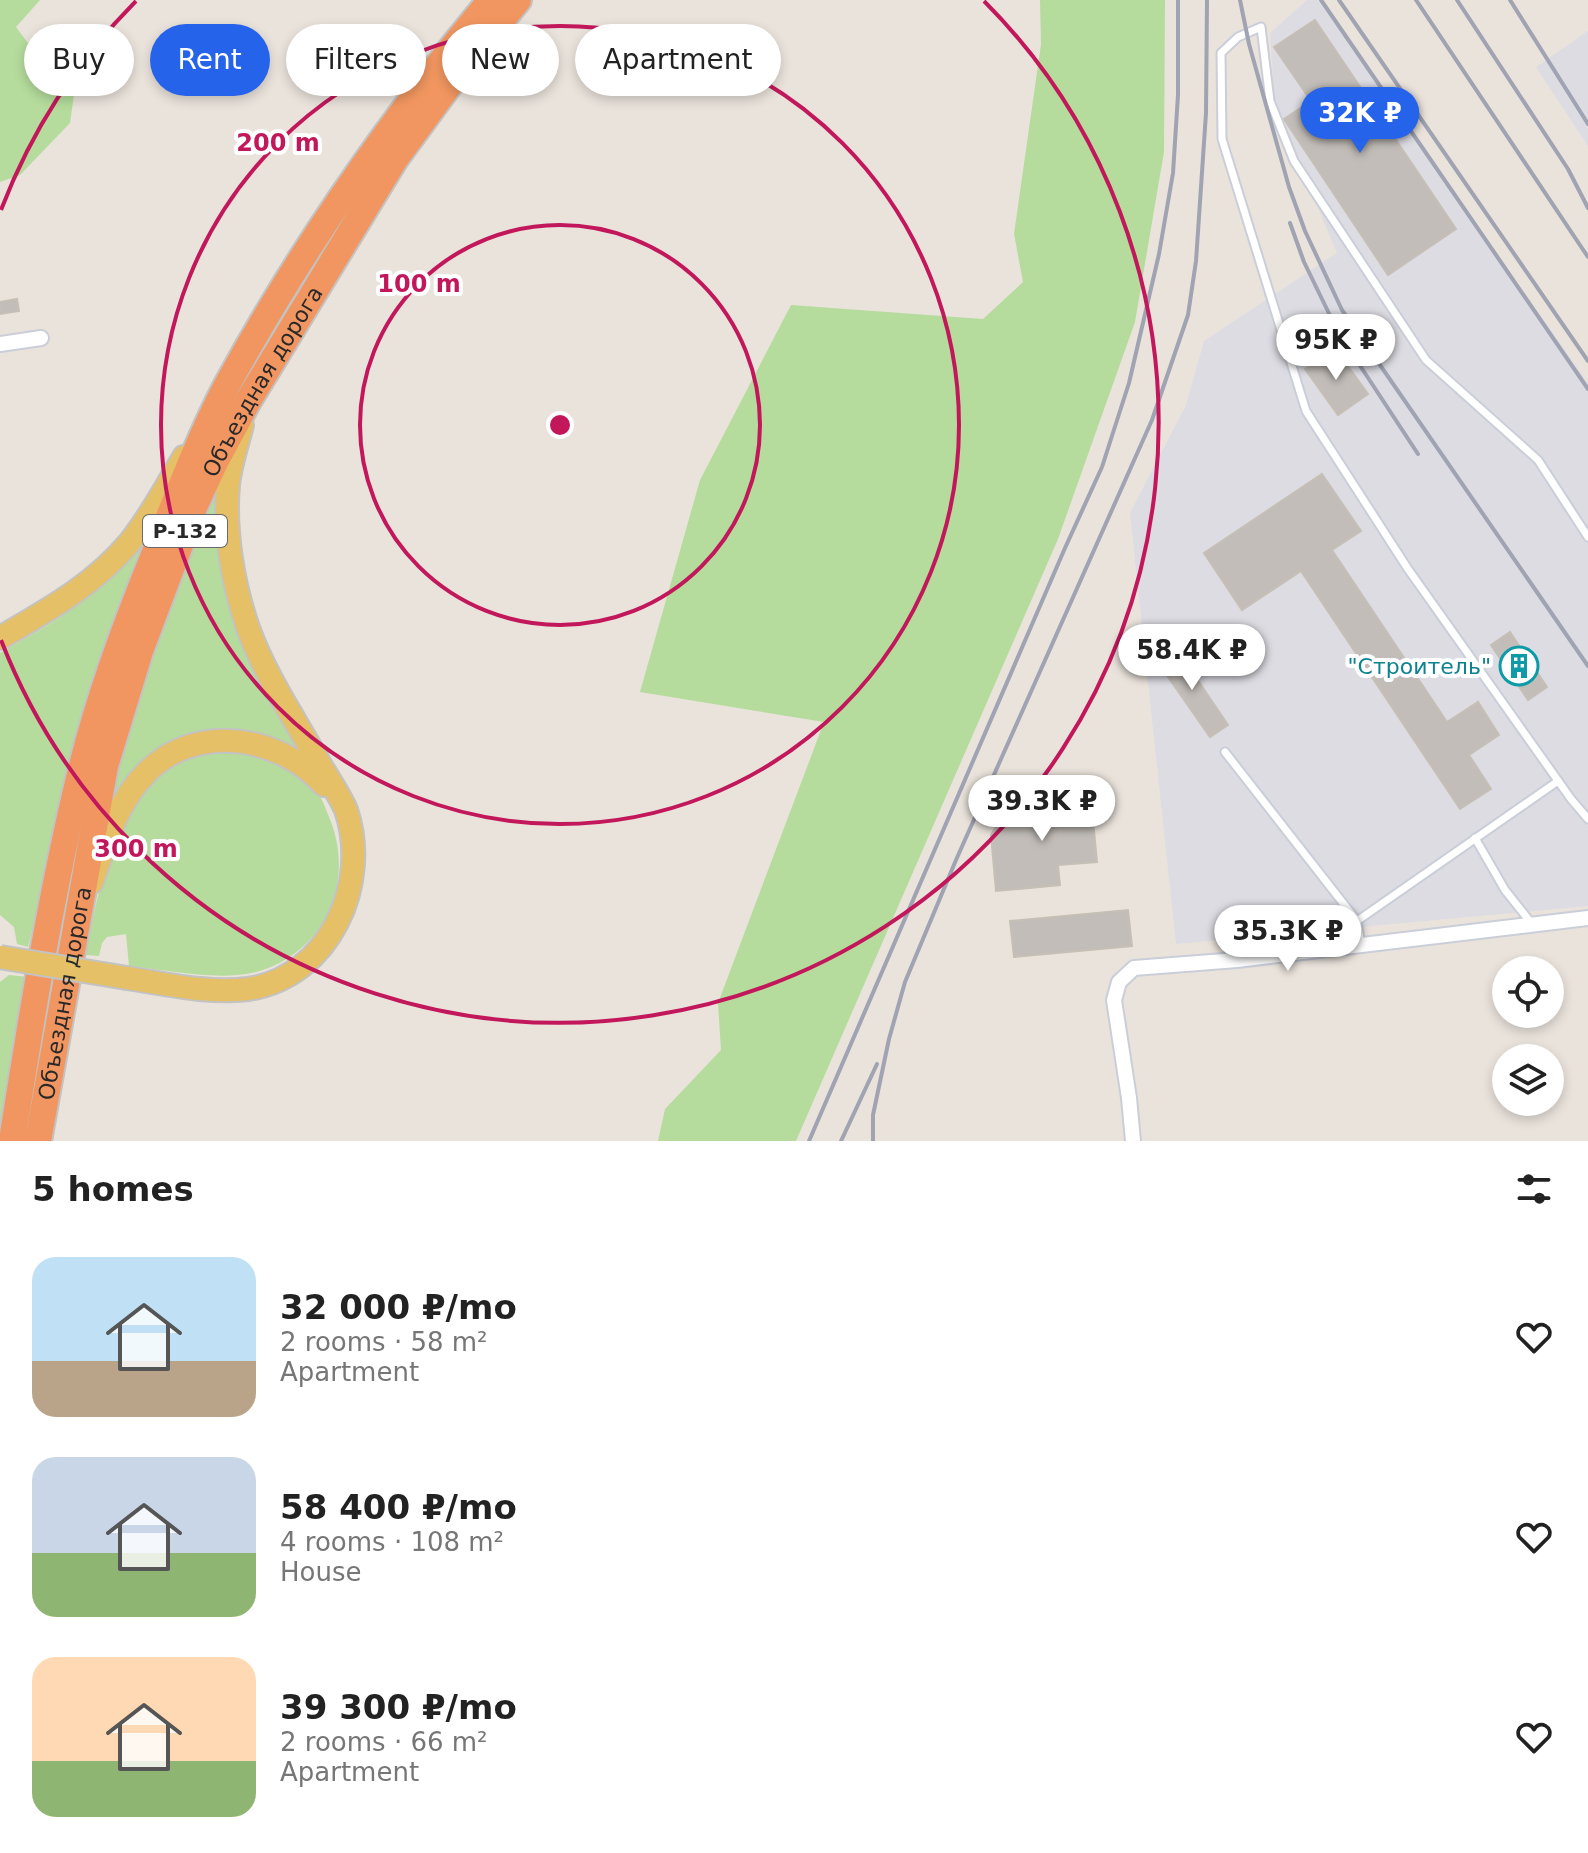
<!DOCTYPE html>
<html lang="en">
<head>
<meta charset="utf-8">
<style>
  :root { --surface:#fff; --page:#f2f2f2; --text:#222; --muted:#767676; --accent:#2563eb }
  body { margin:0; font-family:"DejaVu Sans",sans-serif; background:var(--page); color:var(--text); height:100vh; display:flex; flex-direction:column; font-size:30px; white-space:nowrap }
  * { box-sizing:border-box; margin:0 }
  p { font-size:26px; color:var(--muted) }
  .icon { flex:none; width:44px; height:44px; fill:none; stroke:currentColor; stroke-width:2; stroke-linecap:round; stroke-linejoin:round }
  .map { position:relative; height:1141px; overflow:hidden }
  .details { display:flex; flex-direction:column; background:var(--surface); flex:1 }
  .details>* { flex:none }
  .top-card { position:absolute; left:24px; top:24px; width:800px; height:72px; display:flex; gap:16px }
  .controls { position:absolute; left:1492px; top:956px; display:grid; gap:16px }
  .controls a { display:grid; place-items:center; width:72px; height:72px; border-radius:50%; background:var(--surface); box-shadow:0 4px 12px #0003; font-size:40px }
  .price { position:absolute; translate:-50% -68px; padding:0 18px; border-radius:28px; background:#fff; color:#222; font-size:26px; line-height:52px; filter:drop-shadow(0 2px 4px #0008) }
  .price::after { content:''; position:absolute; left:50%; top:48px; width:24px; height:18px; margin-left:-12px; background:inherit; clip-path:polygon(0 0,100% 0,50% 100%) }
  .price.current { background:var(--accent); color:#fff }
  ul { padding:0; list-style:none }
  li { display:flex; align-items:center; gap:24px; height:200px; padding:0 32px }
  li span { display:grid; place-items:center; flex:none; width:224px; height:160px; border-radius:24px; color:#555 }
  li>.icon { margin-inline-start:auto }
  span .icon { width:96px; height:96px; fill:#fffc; stroke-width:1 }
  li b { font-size:34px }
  h2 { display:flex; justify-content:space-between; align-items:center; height:96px; padding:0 32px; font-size:34px }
  .tag { padding:0 28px; border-radius:36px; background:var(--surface); box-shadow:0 4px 12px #0003; font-size:28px; line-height:72px }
  .tag.current { background:var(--accent); color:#fff }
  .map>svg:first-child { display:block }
</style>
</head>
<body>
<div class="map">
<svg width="1588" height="1141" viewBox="0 0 1588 1141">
  <rect width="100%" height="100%" fill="#eae3dc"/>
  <g fill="#dddce3">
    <polygon points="1307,0 1318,0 1588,383 1588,906 1176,944 1130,513 1186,405 1204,341 1337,253 1275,107 1270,33"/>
    <polygon points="1588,31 1588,146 1536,67"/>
  </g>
  <g fill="#b5dc9c">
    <polygon points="0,0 40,0 16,27 45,66 78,65 70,123 20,175 0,182"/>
    <polygon points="1040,0 1165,0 1164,152 1135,322 1058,539 796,1141 658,1141 665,1109 721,1050 718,1003 824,722 640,692 700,480 791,305 983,319 1023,282 1014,234 1041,44"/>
    <path d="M 221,475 L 231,610 L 250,660 L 302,751 C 245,722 183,718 136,768 C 124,780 118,797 110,811 L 103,810 C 136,696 178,585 221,475 Z"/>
    <path d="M 146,535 L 112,624 L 70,768 L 28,947 L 17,944 L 14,927 L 0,915 L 0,653 C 31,635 63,618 90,595 C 111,577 128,556 146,535 Z"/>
    <path d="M 235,748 C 266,758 292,763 315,789 C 323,799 326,810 331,822 C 354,883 325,949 263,970 C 224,983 169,970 129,966 L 126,934 L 107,937 L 102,943 L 99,956 L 86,955 C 99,885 118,777 198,753 C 210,749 223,749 235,748 Z"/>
    <polygon points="9,975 28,977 0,1141 0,982"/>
  </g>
  <g fill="#c2bdb8" stroke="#c5bfb5" stroke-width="2">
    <polygon points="1315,20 1456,229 1388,275 1284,119 1311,101 1274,47"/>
    <polygon points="17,299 19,311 0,314 0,302"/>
    <polygon points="1335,348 1368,394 1338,415 1305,369"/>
    <polygon points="1322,474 1361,531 1332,550 1447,722 1478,702 1499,735 1469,755 1491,789 1460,809 1301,571 1242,610 1204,553"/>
    <polygon points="1510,632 1547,687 1528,700 1491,645"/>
    <polygon points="1176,648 1228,725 1210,737 1157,661"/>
    <polygon points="1091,799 1097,862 1058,865 1060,885 996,891 991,835 1000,820 1013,806"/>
    <polygon points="1128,910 1132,946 1014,957 1010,921"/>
  </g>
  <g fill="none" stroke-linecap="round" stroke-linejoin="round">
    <g stroke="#caced9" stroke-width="11">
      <g id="lane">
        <polyline points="1588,537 1538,460 1426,360 1294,161 1270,101 1261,27 1238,37 1221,53 1222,139 1306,411 1408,569 1571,799 1588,819"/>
        <polyline points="1225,752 1357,921"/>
        <polyline points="1475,838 1505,890 1532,924"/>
        <polyline points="1361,945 1357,921 1558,781"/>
      </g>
    </g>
    <g stroke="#caced9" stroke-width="18">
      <g id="street">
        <polyline points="0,344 41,338"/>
        <polyline points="1133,1141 1129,1098 1114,1000 1119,982 1134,968 1237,960 1588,918"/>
      </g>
    </g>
    <g stroke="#c3c3c3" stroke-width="26">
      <g id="primary">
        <path d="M 0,638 C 48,610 94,585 130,542 C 151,516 167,485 184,457"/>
        <path d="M 92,882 C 105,844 118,800 147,772 C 197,722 280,736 324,785"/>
        <path d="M 127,978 C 167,984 208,994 248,989 C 330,977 371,883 346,810 C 340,796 330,781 322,768 C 297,722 266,678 248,628 C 233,584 224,532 228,485 C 230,465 237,445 242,425"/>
      </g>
    </g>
    <g stroke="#c3c3c3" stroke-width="30">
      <g id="highway">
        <path d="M 12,1141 C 32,1014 52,887 83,762 C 100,695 124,629 150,565 C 174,505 197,442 227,385 C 303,246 390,121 491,0"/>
        <path id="s1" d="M 38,1141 L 105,766 L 140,651 L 195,505 L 215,462 L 248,401 L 395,159 L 455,77 L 518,0"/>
      </g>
    </g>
    <use href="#lane" stroke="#fff" stroke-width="7"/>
    <use href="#street" stroke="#fff" stroke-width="14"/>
    <use href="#primary" stroke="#e5c066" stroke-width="22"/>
    <use href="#highway" stroke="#f19660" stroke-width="26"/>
    <g stroke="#9fa3b2" stroke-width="4">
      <polyline points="1240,0 1249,44 1289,187 1305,231 1342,310 1588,666"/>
      <polyline points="1321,0 1588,389"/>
      <polyline points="1339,0 1588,361"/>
      <polyline points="1416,0 1588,257"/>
      <polyline points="1457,0 1568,169 1588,208"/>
      <polyline points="1510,0 1588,124"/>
      <polyline points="1290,223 1304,262 1338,332 1418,454"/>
      <polyline points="809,1141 1065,548 1102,467 1129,383 1159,254 1173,173 1178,95 1178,0"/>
      <polyline points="841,1141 877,1064"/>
      <polyline points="873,1141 873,1115 889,1039 905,982 956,860 1152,420 1188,315 1196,261 1206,113 1207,0"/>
    </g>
    <g stroke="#c3c3c3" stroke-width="26" stroke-linecap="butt">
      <polyline id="primary-bridge" points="0,957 127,978"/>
    </g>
    <use href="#primary-bridge" stroke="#e5c066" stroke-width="22"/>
  </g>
  <g fill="none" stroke="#c2185b" stroke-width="4">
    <circle cx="560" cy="425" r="200"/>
    <circle cx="560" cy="425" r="399"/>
    <path d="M1 210A599 599 0 0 1 136 1M984 1A599 599 0 1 1 1 640"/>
  </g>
  <defs>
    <g id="building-ring" transform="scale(2)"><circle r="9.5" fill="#fff" stroke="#0f9aa8" stroke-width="1.5"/><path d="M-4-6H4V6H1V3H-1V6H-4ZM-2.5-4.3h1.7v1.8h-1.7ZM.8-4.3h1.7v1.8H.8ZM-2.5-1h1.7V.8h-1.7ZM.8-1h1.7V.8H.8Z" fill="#0f9aa8"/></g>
  </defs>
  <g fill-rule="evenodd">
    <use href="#building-ring" x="1519" y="666"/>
  </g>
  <g text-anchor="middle" stroke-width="8" stroke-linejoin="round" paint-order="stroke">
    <rect fill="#fff" stroke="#696969" stroke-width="2" x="143" y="515" width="84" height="32" rx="6"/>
    <g font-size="20" font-weight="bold" fill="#292929">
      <text x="185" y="538">Р-132</text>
    </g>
    <g font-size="22" fill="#292929" stroke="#fff">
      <text dy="8" stroke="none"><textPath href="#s1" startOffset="798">Объездная дорога</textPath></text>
      <text dy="8" stroke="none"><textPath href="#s1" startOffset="150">Объездная дорога</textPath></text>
    </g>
    <g font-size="22" fill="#0d838f" stroke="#fff" text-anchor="end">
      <text x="1491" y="674">"Строитель"</text>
    </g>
  </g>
  <circle cx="560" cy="425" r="12" fill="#c2185b" stroke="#fff" stroke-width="4"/>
  <g font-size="24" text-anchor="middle" font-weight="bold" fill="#c2185b" stroke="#fff" stroke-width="8" stroke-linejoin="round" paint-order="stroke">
    <text x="278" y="151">200 m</text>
    <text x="419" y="292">100 m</text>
    <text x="136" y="857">300 m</text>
  </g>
</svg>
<div class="controls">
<a><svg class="icon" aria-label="locate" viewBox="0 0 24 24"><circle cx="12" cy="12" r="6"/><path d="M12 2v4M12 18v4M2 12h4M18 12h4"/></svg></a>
<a><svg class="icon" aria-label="layers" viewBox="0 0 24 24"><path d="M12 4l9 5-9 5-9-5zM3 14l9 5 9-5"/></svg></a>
</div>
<b class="price current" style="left:1360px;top:155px">32K ₽</b>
<b class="price" style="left:1336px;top:382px">95K ₽</b>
<b class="price" style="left:1192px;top:692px">58.4K ₽</b>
<b class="price" style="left:1042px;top:843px">39.3K ₽</b>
<b class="price" style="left:1288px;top:973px">35.3K ₽</b>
<div class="top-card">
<a class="tag">Buy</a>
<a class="tag current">Rent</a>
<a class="tag">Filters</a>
<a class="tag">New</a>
<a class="tag">Apartment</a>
</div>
</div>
<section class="details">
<h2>5 homes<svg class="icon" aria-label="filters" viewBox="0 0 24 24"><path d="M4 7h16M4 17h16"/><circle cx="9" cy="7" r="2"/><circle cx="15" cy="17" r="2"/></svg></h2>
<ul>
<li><span style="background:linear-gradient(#bfe0f5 65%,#b9a48a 0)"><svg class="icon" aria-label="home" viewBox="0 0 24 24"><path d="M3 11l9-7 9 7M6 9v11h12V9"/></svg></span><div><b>32 000 ₽/mo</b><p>2 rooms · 58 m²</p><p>Apartment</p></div><svg class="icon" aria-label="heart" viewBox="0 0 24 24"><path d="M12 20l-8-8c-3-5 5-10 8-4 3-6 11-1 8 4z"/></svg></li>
<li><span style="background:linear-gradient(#c9d6e8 60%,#8fb573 0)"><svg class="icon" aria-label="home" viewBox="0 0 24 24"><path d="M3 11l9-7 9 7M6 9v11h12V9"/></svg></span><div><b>58 400 ₽/mo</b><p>4 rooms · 108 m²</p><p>House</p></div><svg class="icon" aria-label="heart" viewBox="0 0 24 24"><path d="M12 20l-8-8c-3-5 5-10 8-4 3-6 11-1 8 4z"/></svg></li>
<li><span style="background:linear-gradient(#ffd9b3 65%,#8fb573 0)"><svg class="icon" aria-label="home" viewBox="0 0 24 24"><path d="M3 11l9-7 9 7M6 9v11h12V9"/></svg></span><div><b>39 300 ₽/mo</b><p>2 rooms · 66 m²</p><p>Apartment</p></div><svg class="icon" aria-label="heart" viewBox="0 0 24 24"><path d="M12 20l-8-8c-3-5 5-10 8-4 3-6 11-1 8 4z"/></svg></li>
</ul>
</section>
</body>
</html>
